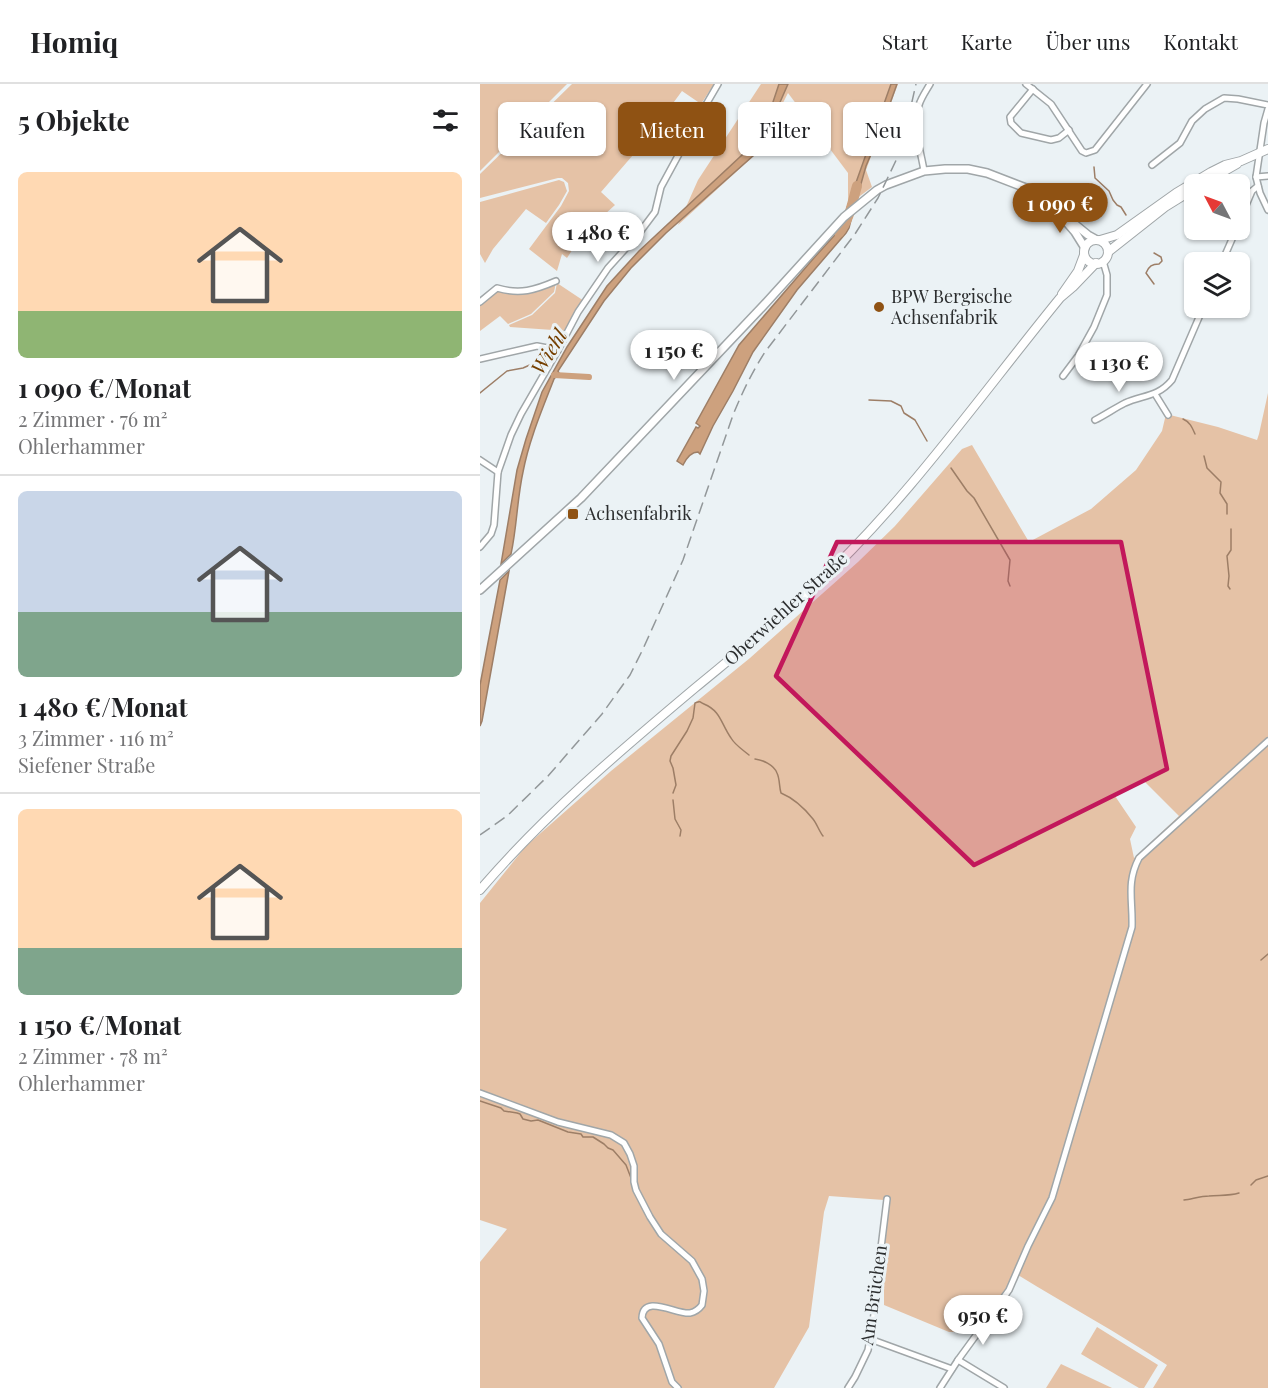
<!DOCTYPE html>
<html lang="de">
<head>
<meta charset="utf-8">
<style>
  :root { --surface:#fff; --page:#f2f2f2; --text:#202124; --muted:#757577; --line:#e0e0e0; --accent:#8f5213 }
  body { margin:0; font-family:"Playfair Display",serif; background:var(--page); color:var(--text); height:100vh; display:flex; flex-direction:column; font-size:22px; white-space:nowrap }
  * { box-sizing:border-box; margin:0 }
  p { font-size:20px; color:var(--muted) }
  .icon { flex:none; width:33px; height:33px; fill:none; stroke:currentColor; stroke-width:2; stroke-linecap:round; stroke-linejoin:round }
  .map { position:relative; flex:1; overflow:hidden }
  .details { display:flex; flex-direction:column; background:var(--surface); width:480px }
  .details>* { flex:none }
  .hud { position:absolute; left:18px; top:18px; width:570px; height:54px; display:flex; gap:12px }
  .needle { width:39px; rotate:311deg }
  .fabs { position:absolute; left:704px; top:90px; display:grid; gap:12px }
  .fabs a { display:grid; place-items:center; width:66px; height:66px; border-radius:9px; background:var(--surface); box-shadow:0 2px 4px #0004; font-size:30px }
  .price { position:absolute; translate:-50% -51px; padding:0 14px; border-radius:21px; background:#fff; color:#222; font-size:20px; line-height:39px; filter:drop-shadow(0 2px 3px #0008) }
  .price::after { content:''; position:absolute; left:50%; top:36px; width:18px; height:14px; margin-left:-9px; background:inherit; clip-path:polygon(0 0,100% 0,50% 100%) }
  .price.active { background:var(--accent); color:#fff }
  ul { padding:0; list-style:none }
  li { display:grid; align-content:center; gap:12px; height:318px; padding:0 18px }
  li+li { border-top:2px solid var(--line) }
  li span { display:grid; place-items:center; height:186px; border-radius:9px; color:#555 }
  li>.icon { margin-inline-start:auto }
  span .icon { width:108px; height:108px; fill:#fffc; stroke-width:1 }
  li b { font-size:26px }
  h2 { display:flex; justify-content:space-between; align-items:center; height:72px; padding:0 18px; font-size:26px }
  .pill { padding:0 21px; border-radius:9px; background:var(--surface); box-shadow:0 2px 4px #0004; font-size:21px; line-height:54px }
  .pill.active { background:var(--accent); color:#fff }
  header { display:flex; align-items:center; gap:36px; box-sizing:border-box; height:84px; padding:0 30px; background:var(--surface); border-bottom:2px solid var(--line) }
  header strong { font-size:28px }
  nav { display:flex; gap:33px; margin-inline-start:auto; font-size:21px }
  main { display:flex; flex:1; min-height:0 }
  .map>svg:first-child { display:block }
</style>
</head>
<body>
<header>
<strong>Homiq</strong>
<nav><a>Start</a><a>Karte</a><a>Über uns</a><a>Kontakt</a></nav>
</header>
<main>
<section class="details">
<h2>5 Objekte<svg class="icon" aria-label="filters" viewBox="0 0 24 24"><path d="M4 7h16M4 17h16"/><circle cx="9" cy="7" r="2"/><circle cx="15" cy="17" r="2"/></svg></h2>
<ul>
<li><span style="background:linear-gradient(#ffd9b3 75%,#8fb573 0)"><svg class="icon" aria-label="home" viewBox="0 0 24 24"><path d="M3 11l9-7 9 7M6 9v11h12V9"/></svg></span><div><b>1 090 €/Monat</b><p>2 Zimmer · 76 m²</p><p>Ohlerhammer</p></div></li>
<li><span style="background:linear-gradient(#c9d6e8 65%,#7fa58c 0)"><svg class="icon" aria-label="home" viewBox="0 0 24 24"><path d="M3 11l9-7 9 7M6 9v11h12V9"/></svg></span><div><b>1 480 €/Monat</b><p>3 Zimmer · 116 m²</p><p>Siefener Straße</p></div></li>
<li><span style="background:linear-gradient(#ffd9b3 75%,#7fa58c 0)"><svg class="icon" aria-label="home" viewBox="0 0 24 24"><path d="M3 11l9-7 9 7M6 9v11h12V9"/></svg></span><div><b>1 150 €/Monat</b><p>2 Zimmer · 78 m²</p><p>Ohlerhammer</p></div></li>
</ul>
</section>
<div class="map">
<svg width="788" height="1304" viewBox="0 0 788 1304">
  <rect width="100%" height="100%" fill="#ebf2f5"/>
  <g fill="#e5c2a6" fill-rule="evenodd">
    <polygon points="0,0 87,0 0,87"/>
    <polygon points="92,0 234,0 221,20 202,7 166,56 121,108 135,121 102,151 87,174 82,170 77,187 49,165 81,122 89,107 88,99 82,94 78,94 0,114 0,90"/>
    <polygon points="281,0 418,0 386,86 392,103 368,121 368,89 308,9 278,68 198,141 218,96"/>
    <polygon points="79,96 84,98 87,107 79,121 66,139 46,125 13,165 5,179 0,170 0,118"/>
    <polygon points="76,198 74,208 51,230 28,240 20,232 0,247 0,219 18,206 43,209"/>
    <polygon points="77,199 104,217 87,247 30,243 29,241 52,231 75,209"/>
    <path d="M 788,309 L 788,1304 L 673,1304 L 687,1281 C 638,1249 587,1221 538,1191 L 500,1248 L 469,1248 L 404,1221 L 404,1116 L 349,1112 L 344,1128 L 329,1243 L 294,1304 L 0,1304 L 0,1178 L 27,1145 L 0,1136 L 0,819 L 46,762 L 131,687 L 270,574 L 378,478 L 415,442 L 482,365 L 492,361 L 549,458 L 611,425 L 656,386 L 682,347 L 686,330 L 738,343 L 777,356 L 779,350 ZM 662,695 L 699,732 L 654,774 L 650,755 L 656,743 L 635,712 Z"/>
    <polygon points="617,1243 678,1281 664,1304 659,1304 601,1270"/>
    <polygon points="581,1280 632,1304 566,1304"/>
  </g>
  <g fill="#cda17e" stroke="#9d7e66" stroke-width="1.5">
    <path d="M 299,0 L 308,0 L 290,41 L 274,71 L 186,149 L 151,184 L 124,217 L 78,287 L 79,289 L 74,295 C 62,326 49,356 43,388 C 37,415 37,443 31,470 L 21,480 L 37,386 L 46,355 L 62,308 L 87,263 L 127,202 L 159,167 L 277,57 L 290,27 Z"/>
    <polygon points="411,0 417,0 397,56 386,82 377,114 368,121"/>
    <path d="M 372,132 L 369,144 L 366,149 L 317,206 L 273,268 L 253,307 L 233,342 L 220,370 L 218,368 C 211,368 206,375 203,381 L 197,377 L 216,343 L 218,344 L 220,342 L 216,339 L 259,261 L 333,175 Z"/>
    <polygon points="29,487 2,637 0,642 0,601 7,564 20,496"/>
  </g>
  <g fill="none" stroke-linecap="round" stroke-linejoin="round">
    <g stroke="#9d7e66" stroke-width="1.5">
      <polyline points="614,83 615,94 629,107 633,116 637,121 641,123 646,131"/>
      <path d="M 674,200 L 666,189 C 669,182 672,180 679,180 L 682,177 L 681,173 L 674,169"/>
      <polyline points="0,309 27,287 43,284 61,276"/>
      <polyline points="389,316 411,317 421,322 424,329 435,336 447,357"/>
      <path d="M 703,335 C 710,338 712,343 715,350"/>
      <polyline points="724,372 727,384 741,398 740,409 747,420 747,430"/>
      <polyline points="471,384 487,407 494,414 530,476 528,497 530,502"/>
      <polyline points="750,505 748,502 749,492 747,472 751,466 751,445"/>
      <path d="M 275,675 C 283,676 294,681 297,689 C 300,695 299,703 301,709 C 313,714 325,725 333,735 C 337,740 339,747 343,752"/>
      <path d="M 193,709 L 196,701 L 193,684 L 190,677 L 191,672 L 207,647 L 213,634 L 215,619 C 223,617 217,617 224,620 C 241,627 241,640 251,654 C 255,661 263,666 269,671"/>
      <polyline points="193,716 195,735 201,746 200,752"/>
      <polyline points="781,876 788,870"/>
      <polyline points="0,1017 21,1024 24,1027 37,1029 40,1030 43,1035 51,1037 58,1036 88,1048 101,1050 103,1053 113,1053 124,1060 128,1064 133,1066 146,1081 151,1094"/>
      <polyline points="771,1101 776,1096 788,1092"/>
      <path d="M 704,1116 C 712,1115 721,1112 729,1112 C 740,1111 749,1112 759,1109"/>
    </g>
    <polyline stroke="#cda17e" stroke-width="6" points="74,291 109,293"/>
    <path stroke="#cda17e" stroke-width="10" d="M 359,149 C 370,135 372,119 377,102"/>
    <g stroke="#a0a6a8" stroke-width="8">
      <g id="street">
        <polyline points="546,0 571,20 602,67 606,69 615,66 667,0"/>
        <polyline points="553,5 530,33 531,39 541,49 571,56 579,54 589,46"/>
        <polyline points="788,25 784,39 776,93 780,109 788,126"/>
        <polyline points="672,81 700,59 712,37 725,25 744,14 758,15 788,21"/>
        <path d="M 444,87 C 441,66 431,42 439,21 C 441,14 446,7 450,0"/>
        <polyline points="776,93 788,92"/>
        <polyline points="759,138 772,107 778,102"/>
        <polyline points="742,178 756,146"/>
        <path d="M 0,218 L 17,204 C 40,211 55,206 76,197"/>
        <polyline points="0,275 57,262 78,266"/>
        <polyline points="583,292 598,272 614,243 627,211 627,191 623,177"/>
        <polyline points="675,310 688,331"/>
        <path d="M 615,336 C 625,331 635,324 645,319 C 663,311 678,313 692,296 L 723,224"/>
        <polyline points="0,376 18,388"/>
        <polyline points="0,463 11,450 14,441 18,388 31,351 41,330 78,266 98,228 128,184 157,152 175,128 181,103 224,24 238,0"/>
        <path d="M 0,1009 L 78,1038 L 131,1051 L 144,1059 L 150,1070 L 154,1082 L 154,1098 L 156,1106 L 170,1133 L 181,1150 L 212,1177 L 222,1195 L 224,1207 L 222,1221 C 219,1225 215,1228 210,1229 C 197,1231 163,1209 162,1234 L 179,1260 L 192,1298 L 198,1304"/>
        <polyline points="390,1255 472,1285"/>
        <polyline points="478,1276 524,1304"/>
        <polyline points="368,1304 375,1293 388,1266 390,1255 396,1218 400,1172 407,1115"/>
        <path d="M 460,1304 L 478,1276 L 529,1206 L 548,1162 L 572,1114 L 652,843 C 653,816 646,799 659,774 L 788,657"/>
      </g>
    </g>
    <g stroke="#a0a6a8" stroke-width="10">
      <g id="secondary">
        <polyline points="576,126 595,148 605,164"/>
        <polyline points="0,506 101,414 283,222 364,133 397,106 406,101 444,87 465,85 488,85 507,89 546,104 564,115 608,151 617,156"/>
      </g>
    </g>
    <g stroke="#a0a6a8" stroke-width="10">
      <g id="primary">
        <polyline points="722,100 757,80"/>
        <polyline points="620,156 637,151 696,109 731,88 745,81 761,77 788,65"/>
        <circle cx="616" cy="168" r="12"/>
        <polyline points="628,168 685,123 714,105"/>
        <polyline points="582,210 598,187 604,171"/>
        <path d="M 0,806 C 64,731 140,667 215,604 C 255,571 295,539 333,504 C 426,418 500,312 580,214 L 593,203 L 616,179"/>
      </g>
    </g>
    <use href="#street" stroke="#fff" stroke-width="5"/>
    <use href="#secondary" stroke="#fff" stroke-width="7"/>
    <use href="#primary" stroke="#fff" stroke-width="8"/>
    <path stroke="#929799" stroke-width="1.5" stroke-dasharray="12 6" stroke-linecap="butt" d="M 0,751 L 27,732 L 68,692 L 122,630 L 150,591 L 163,565 L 203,476 L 253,331 C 262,309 272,288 285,268 L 375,150 L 398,114 L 421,66 L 436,0"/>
  </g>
  <path fill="#c2185b" fill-opacity="0.2" stroke="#c2185b" stroke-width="4.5" stroke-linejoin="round" d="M 357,458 L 641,458 L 687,685 L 494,781 L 296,592 Z"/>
  <g fill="#8f5213" stroke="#ebf2f5" stroke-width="2">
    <circle cx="399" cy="223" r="6"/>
    <rect x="87" y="424" width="12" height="12" rx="3"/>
  </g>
  <g text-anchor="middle" stroke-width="6" stroke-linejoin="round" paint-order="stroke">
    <g font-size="18" fill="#2c2e2f" stroke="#ebf2f5" text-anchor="start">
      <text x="411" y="219">BPW Bergische<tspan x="411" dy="21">Achsenfabrik</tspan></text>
      <text x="105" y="436">Achsenfabrik</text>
    </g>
    <g font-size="18" fill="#2c2e2f" stroke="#ebf2f5">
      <text transform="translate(306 525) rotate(-42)" y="6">Oberwiehler Straße</text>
      <text transform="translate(394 1211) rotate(-82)" y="6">Am Brüchen</text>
    </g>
    <g font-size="20" font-style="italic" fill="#753f00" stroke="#ebf2f5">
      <text transform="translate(69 268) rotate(-58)" y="7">Wiehl</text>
    </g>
  </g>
</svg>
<div class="fabs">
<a><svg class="needle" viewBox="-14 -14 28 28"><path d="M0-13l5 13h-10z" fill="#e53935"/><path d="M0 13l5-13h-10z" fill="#757577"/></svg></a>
<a><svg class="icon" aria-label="layers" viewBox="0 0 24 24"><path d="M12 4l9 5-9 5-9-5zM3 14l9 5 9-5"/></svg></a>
</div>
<b class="price active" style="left:580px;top:150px">1 090 €</b>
<b class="price" style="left:118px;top:179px">1 480 €</b>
<b class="price" style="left:194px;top:297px">1 150 €</b>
<b class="price" style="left:639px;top:309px">1 130 €</b>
<b class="price" style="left:503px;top:1262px">950 €</b>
<div class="hud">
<a class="pill">Kaufen</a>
<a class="pill active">Mieten</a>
<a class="pill">Filter</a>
<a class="pill">Neu</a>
</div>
</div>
</main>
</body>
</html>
